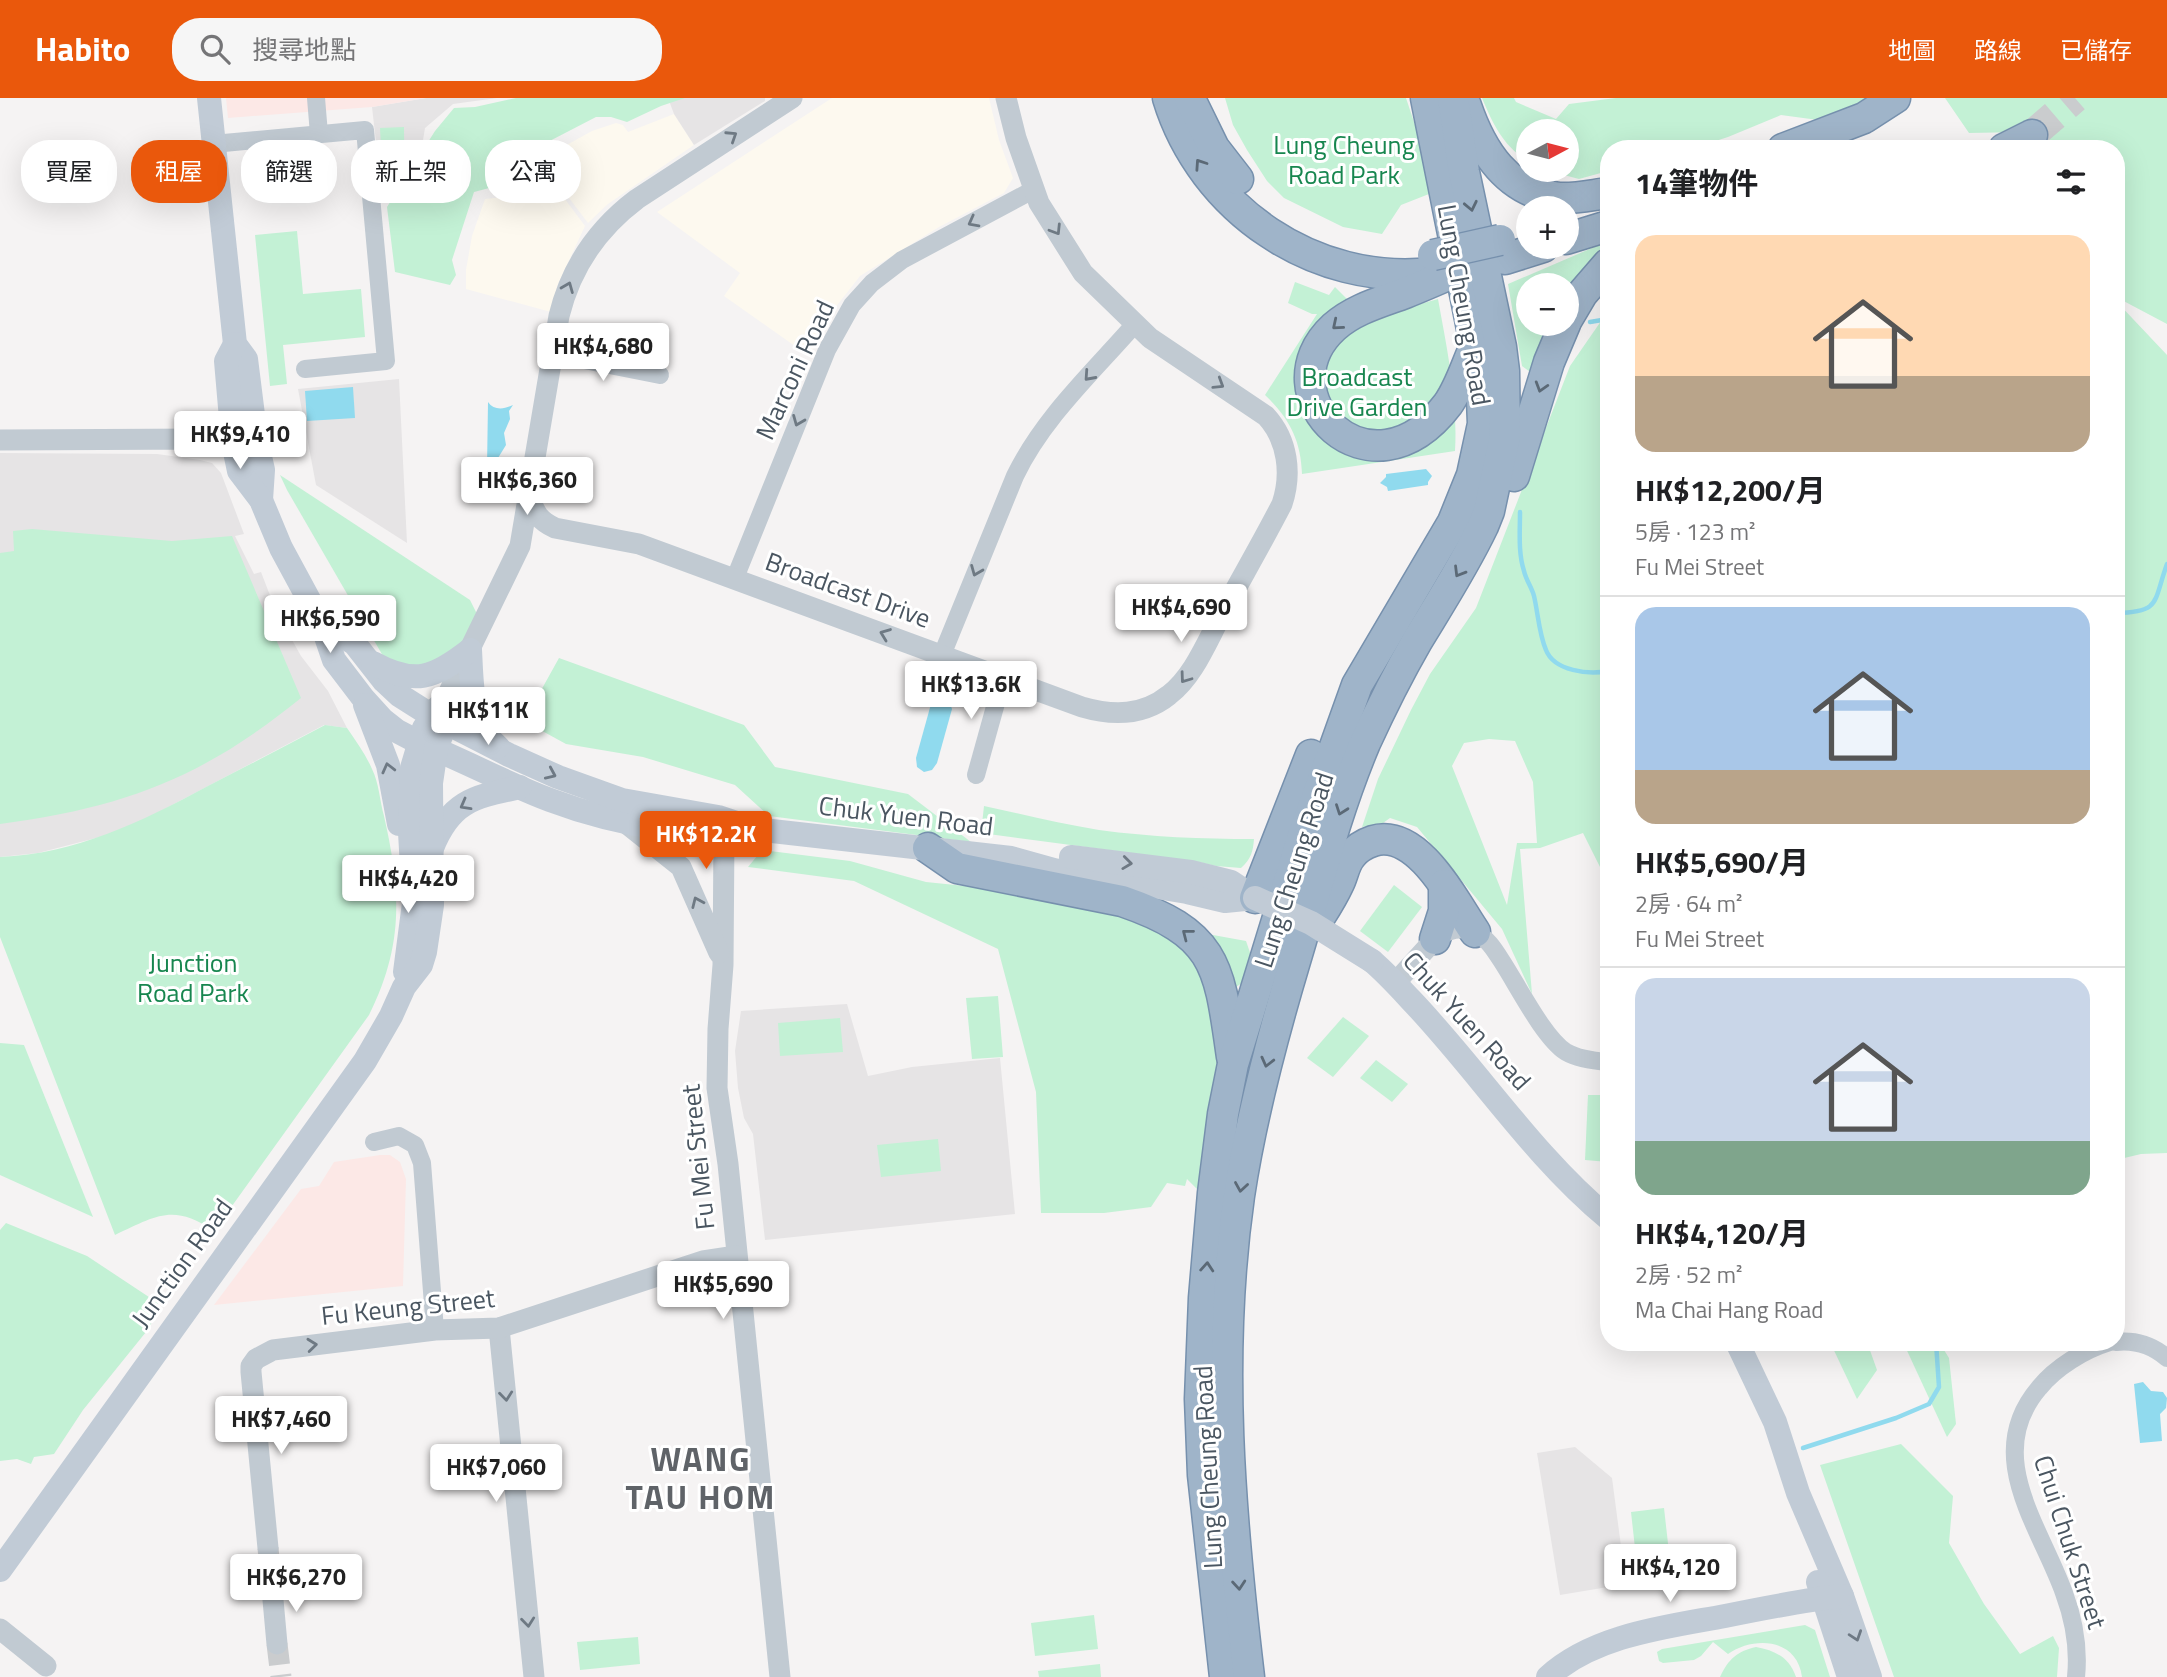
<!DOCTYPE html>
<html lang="zh-TW">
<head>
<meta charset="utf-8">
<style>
  :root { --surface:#fff; --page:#f6f6f6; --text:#202124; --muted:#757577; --line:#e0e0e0; --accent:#ea580c }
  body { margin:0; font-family:"Titillium Web","Noto Sans TC",sans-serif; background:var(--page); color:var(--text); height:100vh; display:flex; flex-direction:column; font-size:26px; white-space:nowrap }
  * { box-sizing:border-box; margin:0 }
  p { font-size:23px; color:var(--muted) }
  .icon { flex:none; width:38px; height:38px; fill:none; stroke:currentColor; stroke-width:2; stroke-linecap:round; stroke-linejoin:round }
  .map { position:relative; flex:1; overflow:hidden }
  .panel { position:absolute; left:1600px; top:42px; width:525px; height:1211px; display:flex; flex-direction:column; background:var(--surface); border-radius:28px; box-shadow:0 7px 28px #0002 }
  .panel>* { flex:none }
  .banner { position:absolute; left:21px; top:42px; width:665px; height:63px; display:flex; gap:14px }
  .needle { width:46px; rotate:83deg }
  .controls { position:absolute; left:1516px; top:21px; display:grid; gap:14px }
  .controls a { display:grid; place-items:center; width:63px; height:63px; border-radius:50%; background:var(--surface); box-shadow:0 7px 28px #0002; font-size:35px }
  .price { position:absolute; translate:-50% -60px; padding:0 16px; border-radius:7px; background:#fff; color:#222; font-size:23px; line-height:46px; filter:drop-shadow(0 2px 4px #0008) }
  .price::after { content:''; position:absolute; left:50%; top:42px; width:21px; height:16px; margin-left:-10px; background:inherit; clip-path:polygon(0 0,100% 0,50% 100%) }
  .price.current { background:var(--accent); color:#fff }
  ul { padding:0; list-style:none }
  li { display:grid; align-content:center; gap:14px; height:371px; padding:0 35px }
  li+li { border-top:2px solid var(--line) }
  li span { display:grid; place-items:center; height:217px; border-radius:21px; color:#555 }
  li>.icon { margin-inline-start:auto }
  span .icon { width:126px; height:126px; fill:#fffc; stroke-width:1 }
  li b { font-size:30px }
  h2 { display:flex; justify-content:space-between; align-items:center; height:84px; padding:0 35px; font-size:30px }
  .chip { padding:0 24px; border-radius:28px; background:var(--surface); box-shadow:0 7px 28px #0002; font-size:24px; line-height:63px }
  .chip.current { background:var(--accent); color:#fff }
  header { display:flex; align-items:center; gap:42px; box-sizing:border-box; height:98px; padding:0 35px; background:var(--accent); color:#fff }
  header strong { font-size:33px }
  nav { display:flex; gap:38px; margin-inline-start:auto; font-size:24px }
  .search { width:490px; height:63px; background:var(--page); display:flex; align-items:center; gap:18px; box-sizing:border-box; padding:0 24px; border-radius:28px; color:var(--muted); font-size:26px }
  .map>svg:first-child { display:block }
</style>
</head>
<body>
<header>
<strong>Habito</strong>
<div class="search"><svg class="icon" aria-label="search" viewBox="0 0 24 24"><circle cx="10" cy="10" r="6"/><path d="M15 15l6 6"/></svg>搜尋地點</div>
<nav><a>地圖</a><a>路線</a><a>已儲存</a></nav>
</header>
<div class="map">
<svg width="2167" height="1579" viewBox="0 0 2167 1579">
  <rect width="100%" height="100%" fill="#f5f3f3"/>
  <g fill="#fdf9ef">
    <polygon points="832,0 989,0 999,42 1013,80 1004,95 939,129 860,178 831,215 809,258 724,198 740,175 657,114"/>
    <polygon points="674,16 694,47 608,106 588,125 553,79 523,71 592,33 616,25 623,27 628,34"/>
    <polygon points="522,73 550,81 585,128 557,188 551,214 466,191 466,172 472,138 485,101 503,99"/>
  </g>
  <g fill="#e6e4e5">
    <polygon points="426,0 497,0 453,6 425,30 422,48 408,78 388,104 383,105 372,9"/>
    <polygon points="668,0 765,0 765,3 694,47 674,16"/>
    <polygon points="399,281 407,445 316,387 298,291"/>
    <polygon points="0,355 157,356 200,362 212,365 221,375 244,436 235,438 254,476 261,474 276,513 301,558 328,593 347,630 324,627 136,726 104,738 38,755 0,759"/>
    <polygon points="847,906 868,978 912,969 1000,960 1015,1116 765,1142 753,1036 744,1020 738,990 735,953 741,913"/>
    <polygon points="1575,1349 1612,1380 1626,1486 1560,1497 1537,1355"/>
  </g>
  <g fill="#fce8e6">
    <polygon points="226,0 426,0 372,9 228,20"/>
    <polygon points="380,1057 390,1057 400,1064 406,1081 403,1188 214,1207 301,1091 319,1088 334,1064"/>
  </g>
  <g fill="#c3f1d5" fill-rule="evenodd">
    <polygon points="516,0 685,0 661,8 627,24 611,19 596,19 540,48 507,69 497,88 474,94 452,162 456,177 450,187 395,174 387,109 435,33 454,10 475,9"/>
    <polygon points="1225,0 1406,0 1416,30 1429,96 1401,107 1382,136 1343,129 1284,100 1267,83 1247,52 1233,27"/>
    <path d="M 1482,0 L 1514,0 L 1516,4 L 1556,21 L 1569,6 L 1616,0 L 1869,0 L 1857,9 L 1818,22 L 1781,17 L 1728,39 L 1691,51 L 1608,51 L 1608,73 L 1579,81 L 1545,72 L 1566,72 L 1566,33 L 1528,33 L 1528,63 C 1503,48 1493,26 1482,0 Z"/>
    <polygon points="1945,0 2167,0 2167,226 2116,199 2116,51 2030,51 2023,34 1969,35"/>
    <path d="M 404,29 C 404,56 408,73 383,89 L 380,30 Z"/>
    <polygon points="297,133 303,196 361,191 365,239 283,247 287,286 270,288 255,137"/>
    <polygon points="1606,144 1570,188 1566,198 1566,187 1528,187 1528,226 1556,226 1537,279 1522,268 1508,186"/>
    <path d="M 1295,184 L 1329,197 L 1335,189 L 1367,221 L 1438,201 C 1447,251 1458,302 1455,353 L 1302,376 C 1301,342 1289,320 1265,297 L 1317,216 L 1312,216 L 1288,205 Z"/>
    <polygon points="2116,203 2167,257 2167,1055 2141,1056 2116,1062"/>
    <path d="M 1608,213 L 1608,785 L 1583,735 L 1540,750 L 1520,751 L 1532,896 L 1502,831 L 1417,729 L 1390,720 L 1383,725 L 1362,729 L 1378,681 L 1411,612 L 1430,576 L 1476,510 L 1570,268 ZM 1489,641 L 1515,643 L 1533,684 L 1537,745 L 1517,745 L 1507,807 L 1452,668 L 1464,645 Z"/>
    <polygon points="280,377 470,502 477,516 468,541 418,573 383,558 287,392"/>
    <path d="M 32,431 L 172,443 L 232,438 L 301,600 C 202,680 126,709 0,726 L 0,455 L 14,453 L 13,433 Z"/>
    <polygon points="559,560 744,627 775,669 908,696 971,744 769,718 735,687 643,659 566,646 524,623"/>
    <path d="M 325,627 L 347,630 C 356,643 366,657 372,671 C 379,685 380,704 384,718 C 401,793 404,847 369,917 L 214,1133 C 173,1105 156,1118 115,1137 L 0,839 L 0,759 C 75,756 141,724 206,689 C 245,669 285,648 325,627 Z"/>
    <path d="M 984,708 C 1022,716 1061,726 1099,732 C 1151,739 1202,741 1254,741 C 1253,754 1251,761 1241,770 L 1216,768 L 1199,764 L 981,735 Z"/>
    <polygon points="762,752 850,763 926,784 1004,792 1173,831 1202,865 1220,965 1198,1092 1187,1081 1185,1088 1167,1085 1151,1109 1104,1115 1041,1115 1036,994 998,851 854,783 748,769"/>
    <polygon points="1394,787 1422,809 1388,854 1360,833"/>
    <polygon points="1202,835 1246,843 1257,875 1233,891"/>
    <polygon points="998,898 1003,959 972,961 966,900"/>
    <polygon points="1343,919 1369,938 1333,979 1307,960"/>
    <polygon points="840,920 843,954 780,958 778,925"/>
    <polygon points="0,945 24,947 93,1119 0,1077"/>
    <polygon points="1376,962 1408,986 1392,1004 1360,980"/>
    <polygon points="1588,997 1608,997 1608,1064 1585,1062"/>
    <polygon points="938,1041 941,1073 881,1079 877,1047"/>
    <polygon points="6,1125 87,1158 158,1205 150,1229 83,1312 54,1356 34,1359 31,1366 17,1361 0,1363 0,1132"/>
    <polygon points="1830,1244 1867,1244 1877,1272 1857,1301"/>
    <polygon points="1903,1244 1939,1244 1949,1260 1956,1326 1947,1339"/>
    <polygon points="1901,1346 1953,1398 1949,1445 1984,1506 2020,1556 2053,1538 2059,1550 2057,1579 1894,1579 1820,1367"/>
    <polygon points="1664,1410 1671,1472 1638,1477 1631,1414"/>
    <polygon points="1094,1517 1098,1551 1035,1558 1031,1525"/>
    <path d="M 1805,1527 L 1815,1532 L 1830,1579 L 1802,1579 C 1797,1540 1754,1538 1728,1556 L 1713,1544 L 1701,1558 L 1694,1562 L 1663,1565 L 1659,1563 L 1657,1554 L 1662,1551 Z"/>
    <polygon points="638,1539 640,1566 580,1572 577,1544"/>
    <path d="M 1756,1549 C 1776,1553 1789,1559 1796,1579 L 1720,1579 C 1728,1561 1738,1553 1756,1549 Z"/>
    <polygon points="1100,1566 1101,1579 1039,1579 1038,1573"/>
  </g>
  <g fill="#90daee">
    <polygon points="353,289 355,320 307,323 305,293"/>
    <path d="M 488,304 C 494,313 505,311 513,307 L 509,313 L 510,321 L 504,335 L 506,347 L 498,360 L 501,378 L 496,382 L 489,376 L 487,370 Z"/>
    <polygon points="1426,371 1432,378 1428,384 1428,387 1388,393 1387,389 1380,385 1386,379 1386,376"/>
    <polygon points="940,598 948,600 952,611 937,665 932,672 924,674 917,669 916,660 931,606"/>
    <polygon points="2143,1284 2151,1293 2163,1294 2167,1300 2166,1310 2160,1316 2162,1343 2140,1345 2134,1286"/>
  </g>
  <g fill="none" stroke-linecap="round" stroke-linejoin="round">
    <g stroke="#90daee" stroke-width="4.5">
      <polyline points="1590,224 1608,221"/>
      <path d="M 1520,414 C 1520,434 1518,454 1524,473 C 1526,482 1532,490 1534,498 C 1538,515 1539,536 1546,552 C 1554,573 1589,577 1608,573"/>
      <path d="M 2116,515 C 2161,514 2153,505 2167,466"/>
      <polyline points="1803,1350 1896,1320 1929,1306 1939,1289 1936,1244"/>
    </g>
    <g stroke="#caccce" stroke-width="21" stroke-dasharray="21 10" stroke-linecap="butt">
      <polyline points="268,1450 272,1491"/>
      <polyline points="277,1546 281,1579"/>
    </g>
    <polyline stroke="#caccce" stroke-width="30" stroke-dasharray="30 15" stroke-linecap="butt" points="2032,37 2075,0"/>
    <g stroke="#7690ad" stroke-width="33">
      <g id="trunk">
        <path d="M 1168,0 C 1202,112 1315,188 1431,175"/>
        <polyline points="1190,1 1214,50 1238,81"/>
        <path d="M 1466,8 C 1481,52 1507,95 1559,100 C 1575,101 1592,97 1608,95"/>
        <polyline points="1783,51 1864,20 1895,0"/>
        <polyline points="2004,51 2032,37"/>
        <polyline points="1566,141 1608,128"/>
        <polyline points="1505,161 1543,149"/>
        <path d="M 1459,172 C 1441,180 1423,188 1405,195 C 1381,204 1354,211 1334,229 C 1261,296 1370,409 1448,306 C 1460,289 1466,268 1475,248"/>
        <polyline points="1566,223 1582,196 1608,166"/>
        <polyline points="1514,378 1549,264 1565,226"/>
        <path d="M 928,750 L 957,770 L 1122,803 C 1218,836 1219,868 1232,959"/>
        <polyline points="1255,800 1311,657"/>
        <path d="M 1316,825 C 1324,812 1332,800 1338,787 C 1343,778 1344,766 1351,758 C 1356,751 1364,746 1373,743 C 1418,729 1455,805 1475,834"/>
        <polyline points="1435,841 1444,813 1444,787"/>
        <polyline points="1225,1579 1203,1377 1200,1301 1204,1200 1213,1095 1223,1016 1233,966 1303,738 1357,587 1453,424 1472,377 1483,326 1481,276 1426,0"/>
        <path d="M 1249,1579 C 1230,1419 1216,1258 1239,1098 C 1251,1018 1272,940 1295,863 C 1317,790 1335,716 1365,645 C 1381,610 1398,576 1417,543 C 1440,505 1464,468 1483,428 L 1489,413 L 1505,338 L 1504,273 L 1501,249 L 1464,74 L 1453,0"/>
      </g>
    </g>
    <g stroke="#c1cad2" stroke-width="18">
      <polyline points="316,0 319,36"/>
      <polyline points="213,46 365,32 386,263 305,271"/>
      <polyline points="554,256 660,277"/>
      <polyline points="735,480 827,252 852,207 872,185 902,162 1033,92"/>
      <path d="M 942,557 L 1015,378 C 1043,320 1092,275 1134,227"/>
      <polyline points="976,677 1003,580"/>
      <path d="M 1435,841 C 1446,833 1461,828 1475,834 C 1487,840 1494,851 1501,862 C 1517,886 1543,939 1566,954 C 1578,961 1595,963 1608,964"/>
      <polyline points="374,1044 399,1038 415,1047 422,1065 435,1232"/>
      <path d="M 2116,1244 C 2135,1242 2152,1247 2167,1260"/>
      <path d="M 2076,1579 C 2079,1550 2074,1522 2064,1495 C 2040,1428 1982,1357 2039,1290 C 2056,1269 2084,1252 2110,1244"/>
    </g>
    <g stroke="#c1cad2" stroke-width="21">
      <polyline points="0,342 203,341 233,344 250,342"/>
      <path d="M 530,400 C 535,416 540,423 555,430 L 639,446 L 1082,609 C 1113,618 1143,618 1169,597 C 1194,578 1207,543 1222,516 C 1242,479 1263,443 1282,406 C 1292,376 1288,342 1266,318 L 1150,240 L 1083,175 L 1039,105 L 1016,40 L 1006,0"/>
      <path d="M 429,616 L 446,600 L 520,448 L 559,218 C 571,169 597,131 637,101 L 792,0"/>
      <polyline points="719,721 724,737 723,867 718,931 717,990 728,1066 780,1579"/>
      <polyline points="627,726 681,769 719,855"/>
      <polyline points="1396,884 1435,841"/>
      <polyline points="499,1230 534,1579"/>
      <polyline points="268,1450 251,1274 251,1268 256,1261 273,1252 435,1232 499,1230 703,1163 736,1158"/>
      <polyline points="272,1491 277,1546"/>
      <polyline points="0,1531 46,1568"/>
    </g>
    <g stroke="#c1cbd6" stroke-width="24">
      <polyline points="209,0 235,246 246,261 256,341 263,372 261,402"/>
      <path d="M 235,246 L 226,263 L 233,344 L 239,373 L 261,402 L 281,450 L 321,524 L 334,562 L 363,600 L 383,622 L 397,633 L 418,644 C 463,662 505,685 550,702 C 587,716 624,725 663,731 C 697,736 719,739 753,731"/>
      <polyline points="321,524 355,546 384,583 399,597 429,616 509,657 558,679 622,702 718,719 754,731 1011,760 1054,772 1187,794 1225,803 1255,800"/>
      <path d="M 470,552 C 472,585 470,626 498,649"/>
      <path d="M 373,565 C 415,588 434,580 470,552"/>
      <polyline points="365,607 388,667 399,726"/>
      <path d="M 432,750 C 451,702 475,699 520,689"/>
      <polyline points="1071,759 1191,774 1231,784 1255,800"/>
      <path d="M 1372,863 C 1386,875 1397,887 1410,901 C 1478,972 1532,1057 1608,1120"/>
      <polyline points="405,874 414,805 410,734 412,670 424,630"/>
      <polyline points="1737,1244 1775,1324 1798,1395 1842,1498 1870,1579"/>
      <polyline points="0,1472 365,963 391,918 404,889 421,867 425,854 432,807 431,685 436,651 446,625"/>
      <polyline points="1818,1484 1849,1579"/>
      <path d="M 1548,1579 C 1594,1537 1666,1529 1725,1518 C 1764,1510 1803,1502 1842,1498"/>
    </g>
    <use href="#trunk" stroke="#9fb4c9" stroke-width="30"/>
    <g stroke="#7690ad" stroke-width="33" stroke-linecap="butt">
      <polyline id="trunk-bridge" points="1433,157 1500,142"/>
    </g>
    <polyline stroke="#c1cbd6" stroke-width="24" points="1255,800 1311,825 1372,863"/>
    <use href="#trunk-bridge" stroke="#9fb4c9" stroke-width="30"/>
  </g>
  <defs><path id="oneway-chevron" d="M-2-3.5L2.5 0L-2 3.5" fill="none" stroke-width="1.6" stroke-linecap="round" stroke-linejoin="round" transform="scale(1.75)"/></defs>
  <g stroke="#6e7983">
    <use href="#oneway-chevron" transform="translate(732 38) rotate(-33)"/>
    <use href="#oneway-chevron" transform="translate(973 124) rotate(152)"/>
    <use href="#oneway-chevron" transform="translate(1056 132) rotate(58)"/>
    <use href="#oneway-chevron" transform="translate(568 189) rotate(-68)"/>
    <use href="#oneway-chevron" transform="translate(1089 278) rotate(132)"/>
    <use href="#oneway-chevron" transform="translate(1219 286) rotate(32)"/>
    <use href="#oneway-chevron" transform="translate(798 323) rotate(112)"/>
    <use href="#oneway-chevron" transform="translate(976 473) rotate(112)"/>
    <use href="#oneway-chevron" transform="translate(885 536) rotate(-159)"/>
    <use href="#oneway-chevron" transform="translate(1185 580) rotate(126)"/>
    <use href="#oneway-chevron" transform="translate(697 804) rotate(-114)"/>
    <use href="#oneway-chevron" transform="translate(312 1247) rotate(-6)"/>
    <use href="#oneway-chevron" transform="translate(506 1298) rotate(84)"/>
    <use href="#oneway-chevron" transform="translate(528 1524) rotate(84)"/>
  </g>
  <g stroke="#5b6976">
    <use href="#oneway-chevron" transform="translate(1200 66) rotate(-124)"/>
    <use href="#oneway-chevron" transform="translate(1471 108) rotate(78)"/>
    <use href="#oneway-chevron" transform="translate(1337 227) rotate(140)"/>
    <use href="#oneway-chevron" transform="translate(1541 289) rotate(107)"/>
    <use href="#oneway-chevron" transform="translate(1459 474) rotate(121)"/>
    <use href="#oneway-chevron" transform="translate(1341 712) rotate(110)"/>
    <use href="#oneway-chevron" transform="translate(1187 836) rotate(-142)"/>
    <use href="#oneway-chevron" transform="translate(1267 964) rotate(104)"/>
    <use href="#oneway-chevron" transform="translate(1241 1089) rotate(99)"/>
    <use href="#oneway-chevron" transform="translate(1207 1169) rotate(-86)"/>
    <use href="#oneway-chevron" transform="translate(1239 1487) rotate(85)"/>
  </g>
  <g stroke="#6e7984">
    <use href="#oneway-chevron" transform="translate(388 670) rotate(-104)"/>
    <use href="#oneway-chevron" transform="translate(551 676) rotate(24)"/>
    <use href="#oneway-chevron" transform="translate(465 707) rotate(151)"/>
    <use href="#oneway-chevron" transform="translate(1127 765) rotate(7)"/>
    <use href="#oneway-chevron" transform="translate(1856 1538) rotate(71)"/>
  </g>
  <g text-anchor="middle" stroke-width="6" stroke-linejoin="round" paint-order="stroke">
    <g font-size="26" fill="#17864f" stroke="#fff">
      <text x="1344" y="56">Lung Cheung<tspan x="1344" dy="30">Road Park</tspan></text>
      <text x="1357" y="288">Broadcast<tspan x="1357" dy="30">Drive Garden</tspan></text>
      <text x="193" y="874">Junction<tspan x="193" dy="30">Road Park</tspan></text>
    </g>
    <g font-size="26" fill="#4a5661" stroke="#fff">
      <text transform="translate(1464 207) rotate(80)" y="9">Lung Cheung Road</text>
      <text transform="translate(795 272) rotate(-65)" y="9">Marconi Road</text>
      <text transform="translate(848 492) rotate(20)" y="9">Broadcast Drive</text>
      <text transform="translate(906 718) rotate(7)" y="9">Chuk Yuen Road</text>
      <text transform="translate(1294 772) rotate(-72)" y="9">Lung Cheung Road</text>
      <text transform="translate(1467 923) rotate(48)" y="9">Chuk Yuen Road</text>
      <text transform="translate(698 1059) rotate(-96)" y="9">Fu Mei Street</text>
      <text transform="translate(182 1165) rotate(-54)" y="9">Junction Road</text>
      <text transform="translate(408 1209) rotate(-6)" y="9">Fu Keung Street</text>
      <text transform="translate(1208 1369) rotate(-93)" y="9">Lung Cheung Road</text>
      <text transform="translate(2070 1444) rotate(72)" y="9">Chui Chuk Street</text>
    </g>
    <g font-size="33" font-weight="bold" letter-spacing="2" fill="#5f6368" stroke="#fff">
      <text x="701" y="1373">WANG<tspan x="701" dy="38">TAU HOM</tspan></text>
    </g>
  </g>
</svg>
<div class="controls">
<a><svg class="needle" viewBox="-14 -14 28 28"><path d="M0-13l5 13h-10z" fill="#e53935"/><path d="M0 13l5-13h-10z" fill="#757577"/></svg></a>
<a>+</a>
<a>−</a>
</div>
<b class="price" style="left:603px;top:285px">HK$4,680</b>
<b class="price" style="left:240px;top:373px">HK$9,410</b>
<b class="price" style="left:527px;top:419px">HK$6,360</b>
<b class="price" style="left:1181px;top:546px">HK$4,690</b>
<b class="price" style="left:330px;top:557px">HK$6,590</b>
<b class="price" style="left:971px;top:623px">HK$13.6K</b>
<b class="price" style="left:488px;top:649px">HK$11K</b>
<b class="price current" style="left:706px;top:773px">HK$12.2K</b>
<b class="price" style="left:408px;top:817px">HK$4,420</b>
<b class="price" style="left:723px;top:1223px">HK$5,690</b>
<b class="price" style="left:281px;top:1358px">HK$7,460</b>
<b class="price" style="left:496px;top:1406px">HK$7,060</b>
<b class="price" style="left:1670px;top:1506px">HK$4,120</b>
<b class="price" style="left:296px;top:1516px">HK$6,270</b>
<div class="banner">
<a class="chip">買屋</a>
<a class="chip current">租屋</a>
<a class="chip">篩選</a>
<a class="chip">新上架</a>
<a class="chip">公寓</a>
</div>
<section class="panel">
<h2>14筆物件<svg class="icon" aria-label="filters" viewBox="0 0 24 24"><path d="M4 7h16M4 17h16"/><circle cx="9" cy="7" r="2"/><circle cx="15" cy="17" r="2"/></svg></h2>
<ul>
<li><span style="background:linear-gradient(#ffd9b3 65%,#b9a48a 0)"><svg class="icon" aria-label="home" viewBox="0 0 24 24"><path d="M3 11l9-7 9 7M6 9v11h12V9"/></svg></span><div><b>HK$12,200/月</b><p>5房 · 123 m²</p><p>Fu Mei Street</p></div></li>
<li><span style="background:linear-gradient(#a9c7e8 75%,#b9a48a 0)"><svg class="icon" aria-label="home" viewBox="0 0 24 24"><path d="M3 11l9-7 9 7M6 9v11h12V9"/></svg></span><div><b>HK$5,690/月</b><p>2房 · 64 m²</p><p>Fu Mei Street</p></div></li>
<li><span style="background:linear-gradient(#c9d6e8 75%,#7fa58c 0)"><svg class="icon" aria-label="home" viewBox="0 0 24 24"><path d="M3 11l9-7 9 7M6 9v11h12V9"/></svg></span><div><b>HK$4,120/月</b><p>2房 · 52 m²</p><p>Ma Chai Hang Road</p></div></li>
</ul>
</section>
</div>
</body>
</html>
